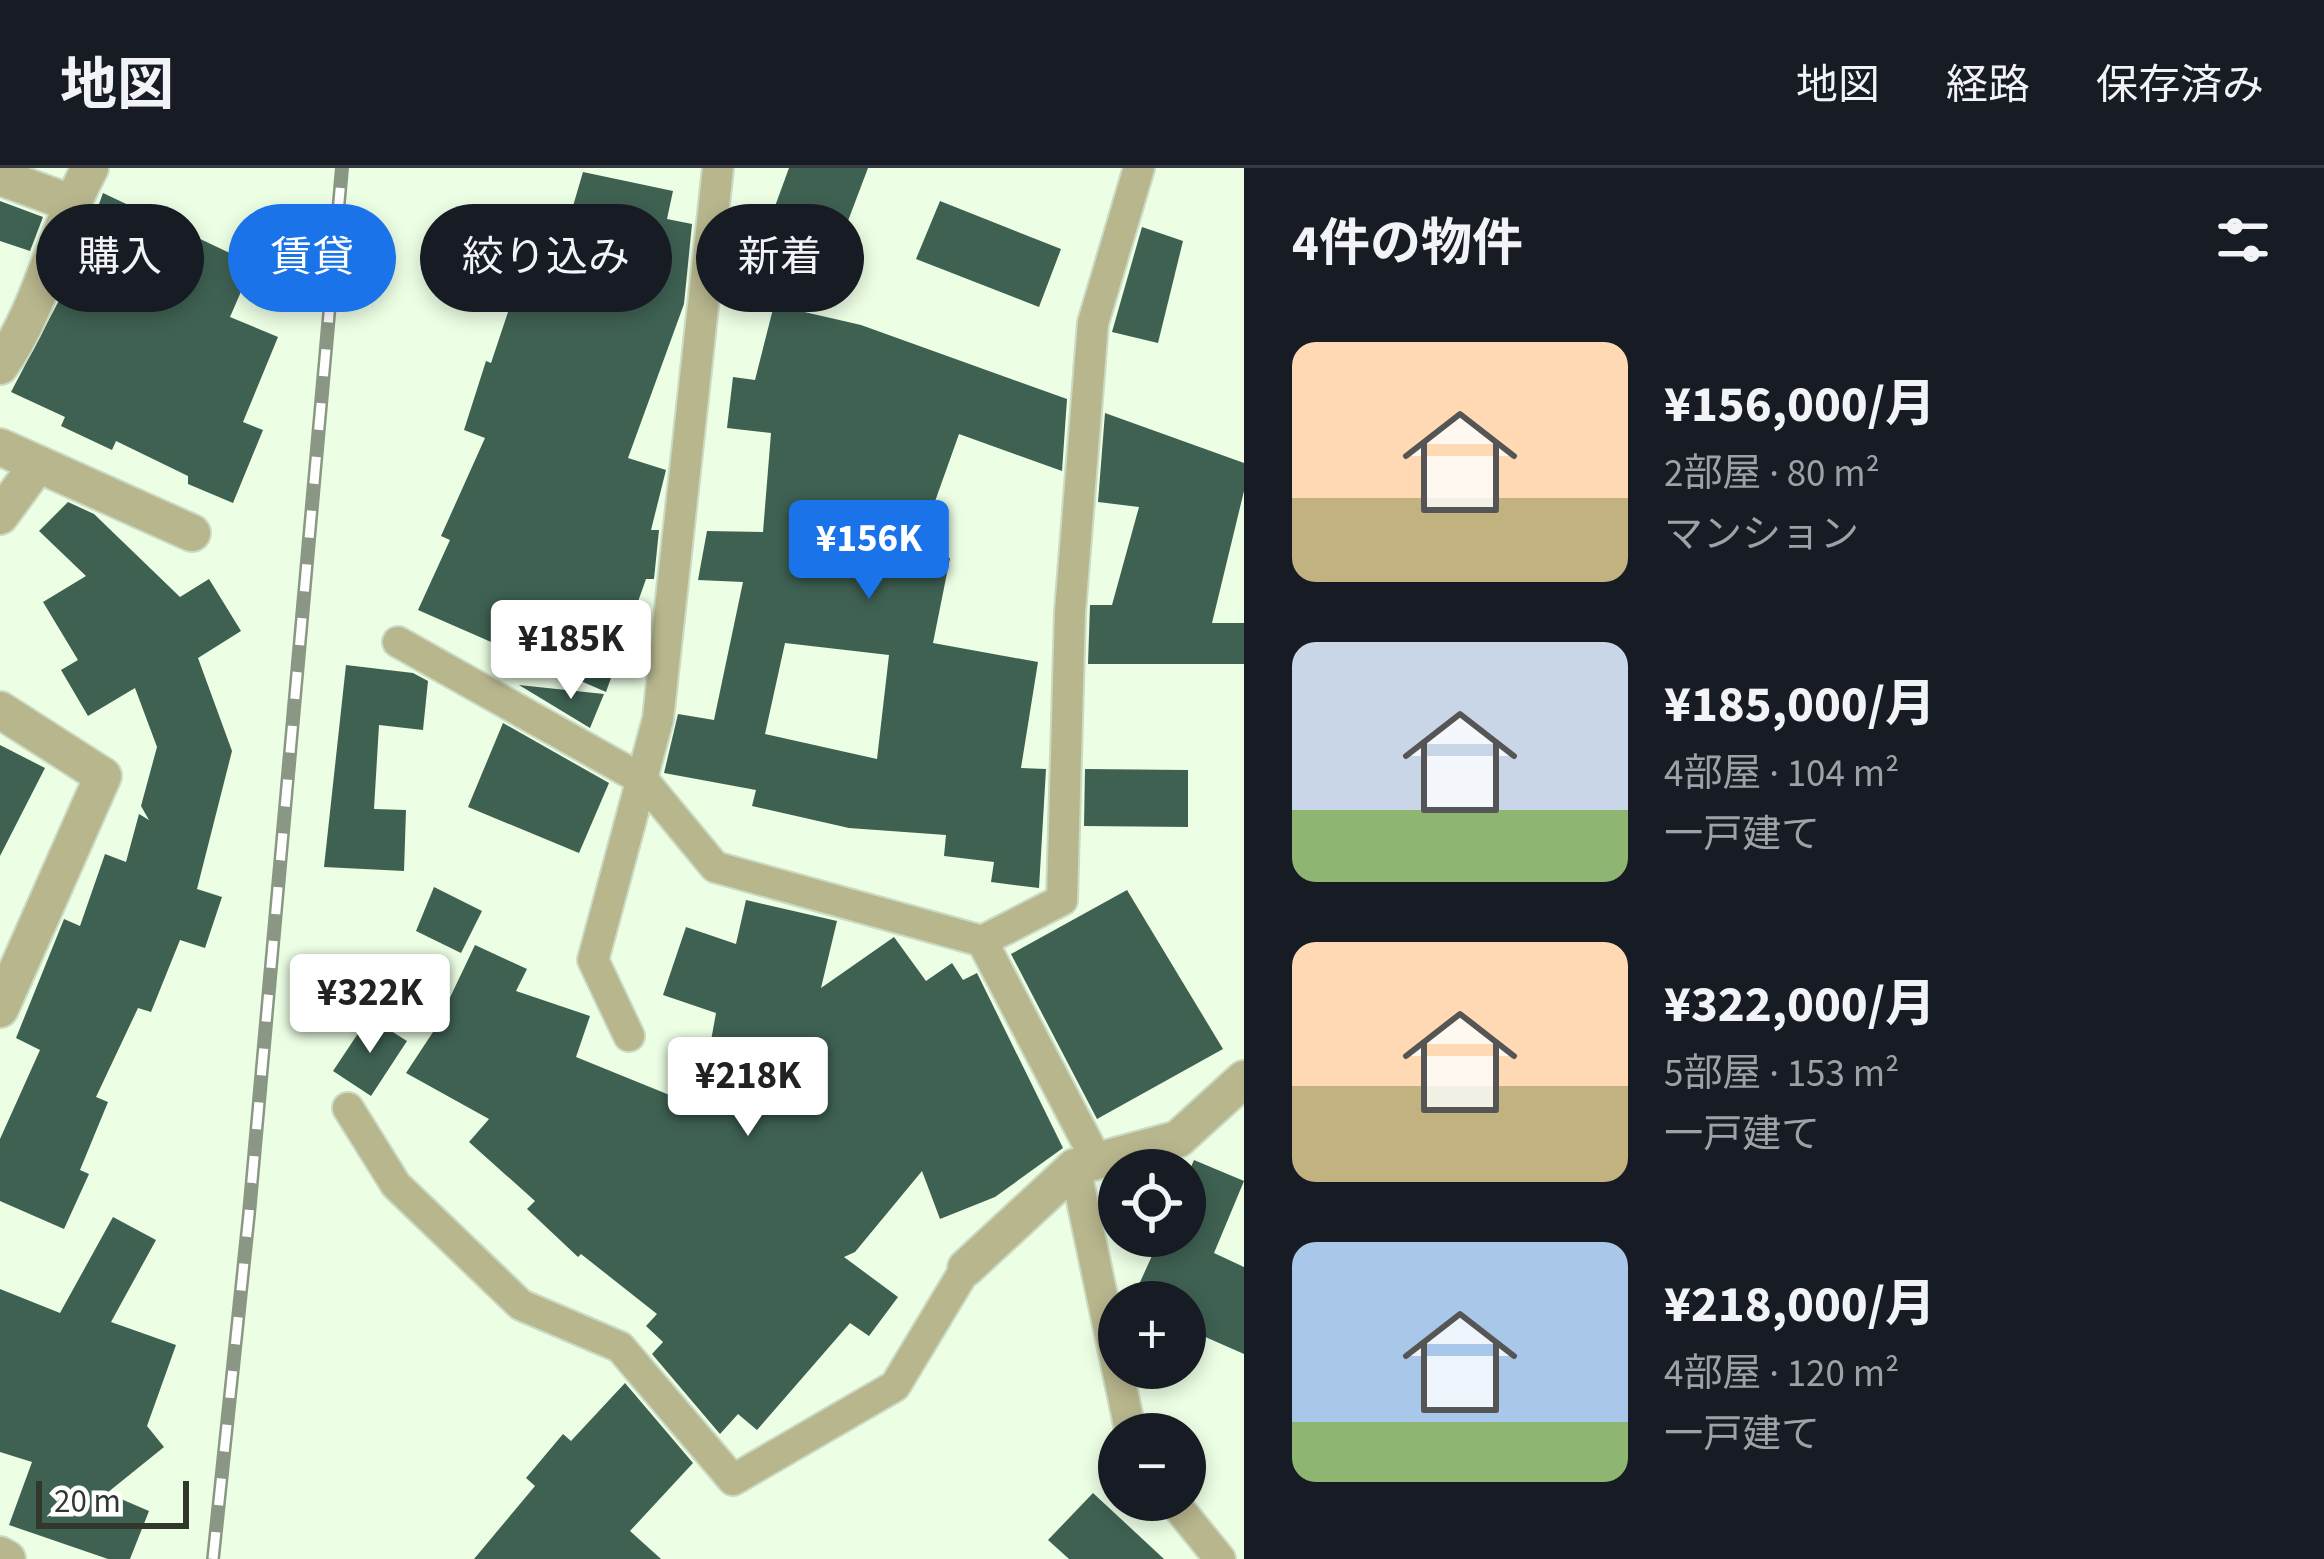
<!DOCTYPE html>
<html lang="ja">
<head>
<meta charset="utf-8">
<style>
  :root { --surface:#171b24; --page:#242831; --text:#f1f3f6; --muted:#9ea1a6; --line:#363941; --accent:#1a73e8 }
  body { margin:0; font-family:"Source Sans 3","Noto Sans JP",sans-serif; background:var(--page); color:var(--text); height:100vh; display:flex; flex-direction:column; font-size:45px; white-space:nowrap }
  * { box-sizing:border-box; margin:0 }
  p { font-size:39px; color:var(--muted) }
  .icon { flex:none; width:66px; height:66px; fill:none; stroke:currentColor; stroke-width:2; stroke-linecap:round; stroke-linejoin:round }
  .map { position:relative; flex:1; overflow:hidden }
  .panel { display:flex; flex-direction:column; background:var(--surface); width:1080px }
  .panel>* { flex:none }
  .hud { position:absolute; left:36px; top:36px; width:1026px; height:108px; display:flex; gap:24px }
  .fabs { position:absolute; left:1098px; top:981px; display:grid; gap:24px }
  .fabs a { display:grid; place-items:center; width:108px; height:108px; border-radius:50%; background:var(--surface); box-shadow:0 6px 18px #0003; font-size:60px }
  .scale { position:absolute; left:36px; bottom:30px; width:153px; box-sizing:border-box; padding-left:12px; border:6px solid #30382c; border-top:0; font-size:33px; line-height:42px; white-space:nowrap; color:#30382c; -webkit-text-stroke:9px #fff; paint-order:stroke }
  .price { position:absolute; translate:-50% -102px; padding:0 27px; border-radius:12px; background:#fff; color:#222; font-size:39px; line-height:78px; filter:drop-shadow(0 3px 6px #0008) }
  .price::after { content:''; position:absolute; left:50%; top:72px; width:36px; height:27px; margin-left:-18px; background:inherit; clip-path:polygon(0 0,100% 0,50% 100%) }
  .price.on { background:var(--accent); color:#fff }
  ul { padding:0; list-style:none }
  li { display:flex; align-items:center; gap:36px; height:300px; padding:0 48px }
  li span { display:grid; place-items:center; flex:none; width:336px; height:240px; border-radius:24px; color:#555 }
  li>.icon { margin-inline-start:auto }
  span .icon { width:144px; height:144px; fill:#fffc; stroke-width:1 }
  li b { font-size:51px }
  h2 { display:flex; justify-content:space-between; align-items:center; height:144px; padding:0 48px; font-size:51px }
  .pill { padding:0 42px; border-radius:54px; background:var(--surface); box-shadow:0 6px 18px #0003; font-size:42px; line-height:108px }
  .pill.on { background:var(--accent); color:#fff }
  header { display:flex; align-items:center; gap:72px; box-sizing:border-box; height:168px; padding:0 60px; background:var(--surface); border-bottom:3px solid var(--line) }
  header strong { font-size:57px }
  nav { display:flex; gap:66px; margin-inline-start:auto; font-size:42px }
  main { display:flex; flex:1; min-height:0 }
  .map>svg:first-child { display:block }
</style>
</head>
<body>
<header>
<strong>地図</strong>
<nav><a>地図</a><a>経路</a><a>保存済み</a></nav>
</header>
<main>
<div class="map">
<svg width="1244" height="1391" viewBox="0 0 1244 1391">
  <rect width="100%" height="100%" fill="#ecfee4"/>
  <g fill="#3e6152" fill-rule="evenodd">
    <polygon points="789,0 868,0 843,66 774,41"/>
    <polygon points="583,4 673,23 667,51 692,56 684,136 628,290 666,302 651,362 659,362 654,411 646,411 606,524 418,442 450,372 441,368 485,270 464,262 486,193 491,195 516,120 546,130"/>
    <polygon points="103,25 253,96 230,149 278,169 243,254 263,262 233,335 188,316 188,308 116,273 112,282 61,258 65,249 11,224 77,98"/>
    <polygon points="0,33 43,49 30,83 0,73"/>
    <polygon points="940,33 1061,81 1039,139 916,91"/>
    <polygon points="1142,59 1183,73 1158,175 1112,164"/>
    <path d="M 774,137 L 861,157 L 1067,231 L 1062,303 L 959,266 L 917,384 L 950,390 L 933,475 L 1038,494 L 1021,600 L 1046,601 L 1039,720 L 991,714 L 994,694 L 944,688 L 946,667 L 849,660 L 752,638 L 756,622 L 664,605 L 678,546 L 714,552 L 743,414 L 698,412 L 707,363 L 763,364 L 771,265 L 727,260 L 733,209 L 755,212 ZM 785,475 L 889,487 L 877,591 L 765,566 Z"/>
    <polygon points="1105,245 1244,295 1244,323 1212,455 1244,455 1244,496 1088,496 1090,437 1112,437 1139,339 1098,334"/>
    <polygon points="68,334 94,346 180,429 209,411 241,463 198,490 232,583 197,721 222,729 205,780 180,772 151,844 138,840 96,929 108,934 80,1002 89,1006 64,1061 0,1033 0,971 40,882 16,870 64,751 80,758 105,686 126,694 139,646 149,652 141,638 157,579 135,520 88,548 61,502 78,492 43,434 86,408 39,363"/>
    <polygon points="346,497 413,505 428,513 423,562 379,557 374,641 406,642 404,703 324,699"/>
    <polygon points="519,517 604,526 590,560"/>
    <polygon points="503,555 609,615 579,685 468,639"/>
    <polygon points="0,577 45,600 0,688"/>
    <polygon points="1085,601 1188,602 1188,659 1084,658"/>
    <polygon points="434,719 482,743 461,785 416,763"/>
    <polygon points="1127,722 1223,881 1097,951 1011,786"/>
    <polygon points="746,732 837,753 821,820 894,769 926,813 952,795 963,812 977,805 1063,980 995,1029 940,1051 922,1003 855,1084 844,1089 898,1129 869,1168 850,1155 757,1262 738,1246 720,1266 652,1186 663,1174 646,1158 657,1146 581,1086 578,1089 527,1041 535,1033 469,974 489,951 406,905 435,861 475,777 527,801 516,823 590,848 576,889 699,939 716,845 663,827 686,759 736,776"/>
    <polygon points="369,849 407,873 371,928 333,903"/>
    <polygon points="1194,992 1244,1013 1214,1085 1244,1099 1244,1186 1185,1160 1185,1134 1131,1134 1161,1068 1185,1068 1185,1013"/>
    <polygon points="113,1049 156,1072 111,1154 176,1177 147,1258 164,1279 107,1325 149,1343 130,1391 108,1391 9,1357 32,1294 0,1284 0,1121 60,1145"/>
    <polygon points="625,1215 693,1295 630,1363 661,1391 474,1391 535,1318 526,1310 563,1266 571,1273"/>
    <polygon points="1093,1325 1164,1391 1069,1391 1048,1372"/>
  </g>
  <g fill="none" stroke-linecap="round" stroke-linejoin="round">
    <g stroke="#cadac3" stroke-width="34">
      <g id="lane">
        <polyline points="398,474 643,612 715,699 982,773 1097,993"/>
        <polyline points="982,773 1062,732 1070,444 1093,155 1139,0"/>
        <polyline points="629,868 593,792 658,551 718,0"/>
        <polyline points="348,940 396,1017 521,1137 620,1179 733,1312 895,1218 966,1100"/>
        <polyline points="1075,999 1131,1266"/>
        <polyline points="1172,1332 1220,1391"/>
      </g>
    </g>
    <g stroke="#cadac3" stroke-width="40">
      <g id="street">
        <polyline points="0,9 71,35"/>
        <path d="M 0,198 C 42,139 55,64 90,0"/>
        <polyline points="0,279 192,365"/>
        <polyline points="0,348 38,296"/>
        <polyline points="0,542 103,608 0,841"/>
        <polyline points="966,1100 1075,999 1178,971 1244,911"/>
        <polyline points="0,1387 7,1391"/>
      </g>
    </g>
    <use href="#lane" stroke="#b8b68d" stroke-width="30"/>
    <use href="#street" stroke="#b8b68d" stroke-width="36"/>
    <g stroke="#8a9784" stroke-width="14">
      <polyline id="rail" points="213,1391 249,1046 342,0"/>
    </g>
    <use href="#rail" stroke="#fff" stroke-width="9" stroke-dasharray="27" stroke-linecap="butt"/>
  </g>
</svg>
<div class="fabs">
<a><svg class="icon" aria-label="locate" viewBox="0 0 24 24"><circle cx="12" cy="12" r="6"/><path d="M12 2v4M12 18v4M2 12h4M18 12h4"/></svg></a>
<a>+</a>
<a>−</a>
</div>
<div class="scale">20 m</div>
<b class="price on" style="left:869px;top:434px">¥156K</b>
<b class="price" style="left:571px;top:534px">¥185K</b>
<b class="price" style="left:370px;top:888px">¥322K</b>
<b class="price" style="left:748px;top:971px">¥218K</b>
<div class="hud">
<a class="pill">購入</a>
<a class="pill on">賃貸</a>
<a class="pill">絞り込み</a>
<a class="pill">新着</a>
</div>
</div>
<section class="panel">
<h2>4件の物件<svg class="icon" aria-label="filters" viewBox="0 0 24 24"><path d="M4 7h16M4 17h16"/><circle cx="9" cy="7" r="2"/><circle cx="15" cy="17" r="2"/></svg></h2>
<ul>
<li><span style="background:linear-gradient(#ffd9b3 65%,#c2b280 0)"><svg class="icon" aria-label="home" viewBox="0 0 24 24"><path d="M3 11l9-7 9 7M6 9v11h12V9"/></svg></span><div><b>¥156,000/月</b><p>2部屋 · 80 m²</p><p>マンション</p></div></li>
<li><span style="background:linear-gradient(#c9d6e8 70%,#8fb573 0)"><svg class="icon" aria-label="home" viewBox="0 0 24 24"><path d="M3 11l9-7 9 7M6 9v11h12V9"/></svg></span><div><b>¥185,000/月</b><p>4部屋 · 104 m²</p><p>一戸建て</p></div></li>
<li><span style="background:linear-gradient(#ffd9b3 60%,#c2b280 0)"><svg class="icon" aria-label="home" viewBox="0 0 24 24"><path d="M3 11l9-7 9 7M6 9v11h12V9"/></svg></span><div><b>¥322,000/月</b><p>5部屋 · 153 m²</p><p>一戸建て</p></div></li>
<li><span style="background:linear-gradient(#a9c7e8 75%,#8fb573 0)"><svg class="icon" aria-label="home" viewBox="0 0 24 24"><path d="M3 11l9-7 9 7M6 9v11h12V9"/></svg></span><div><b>¥218,000/月</b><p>4部屋 · 120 m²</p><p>一戸建て</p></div></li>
</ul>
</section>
</main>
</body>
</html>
